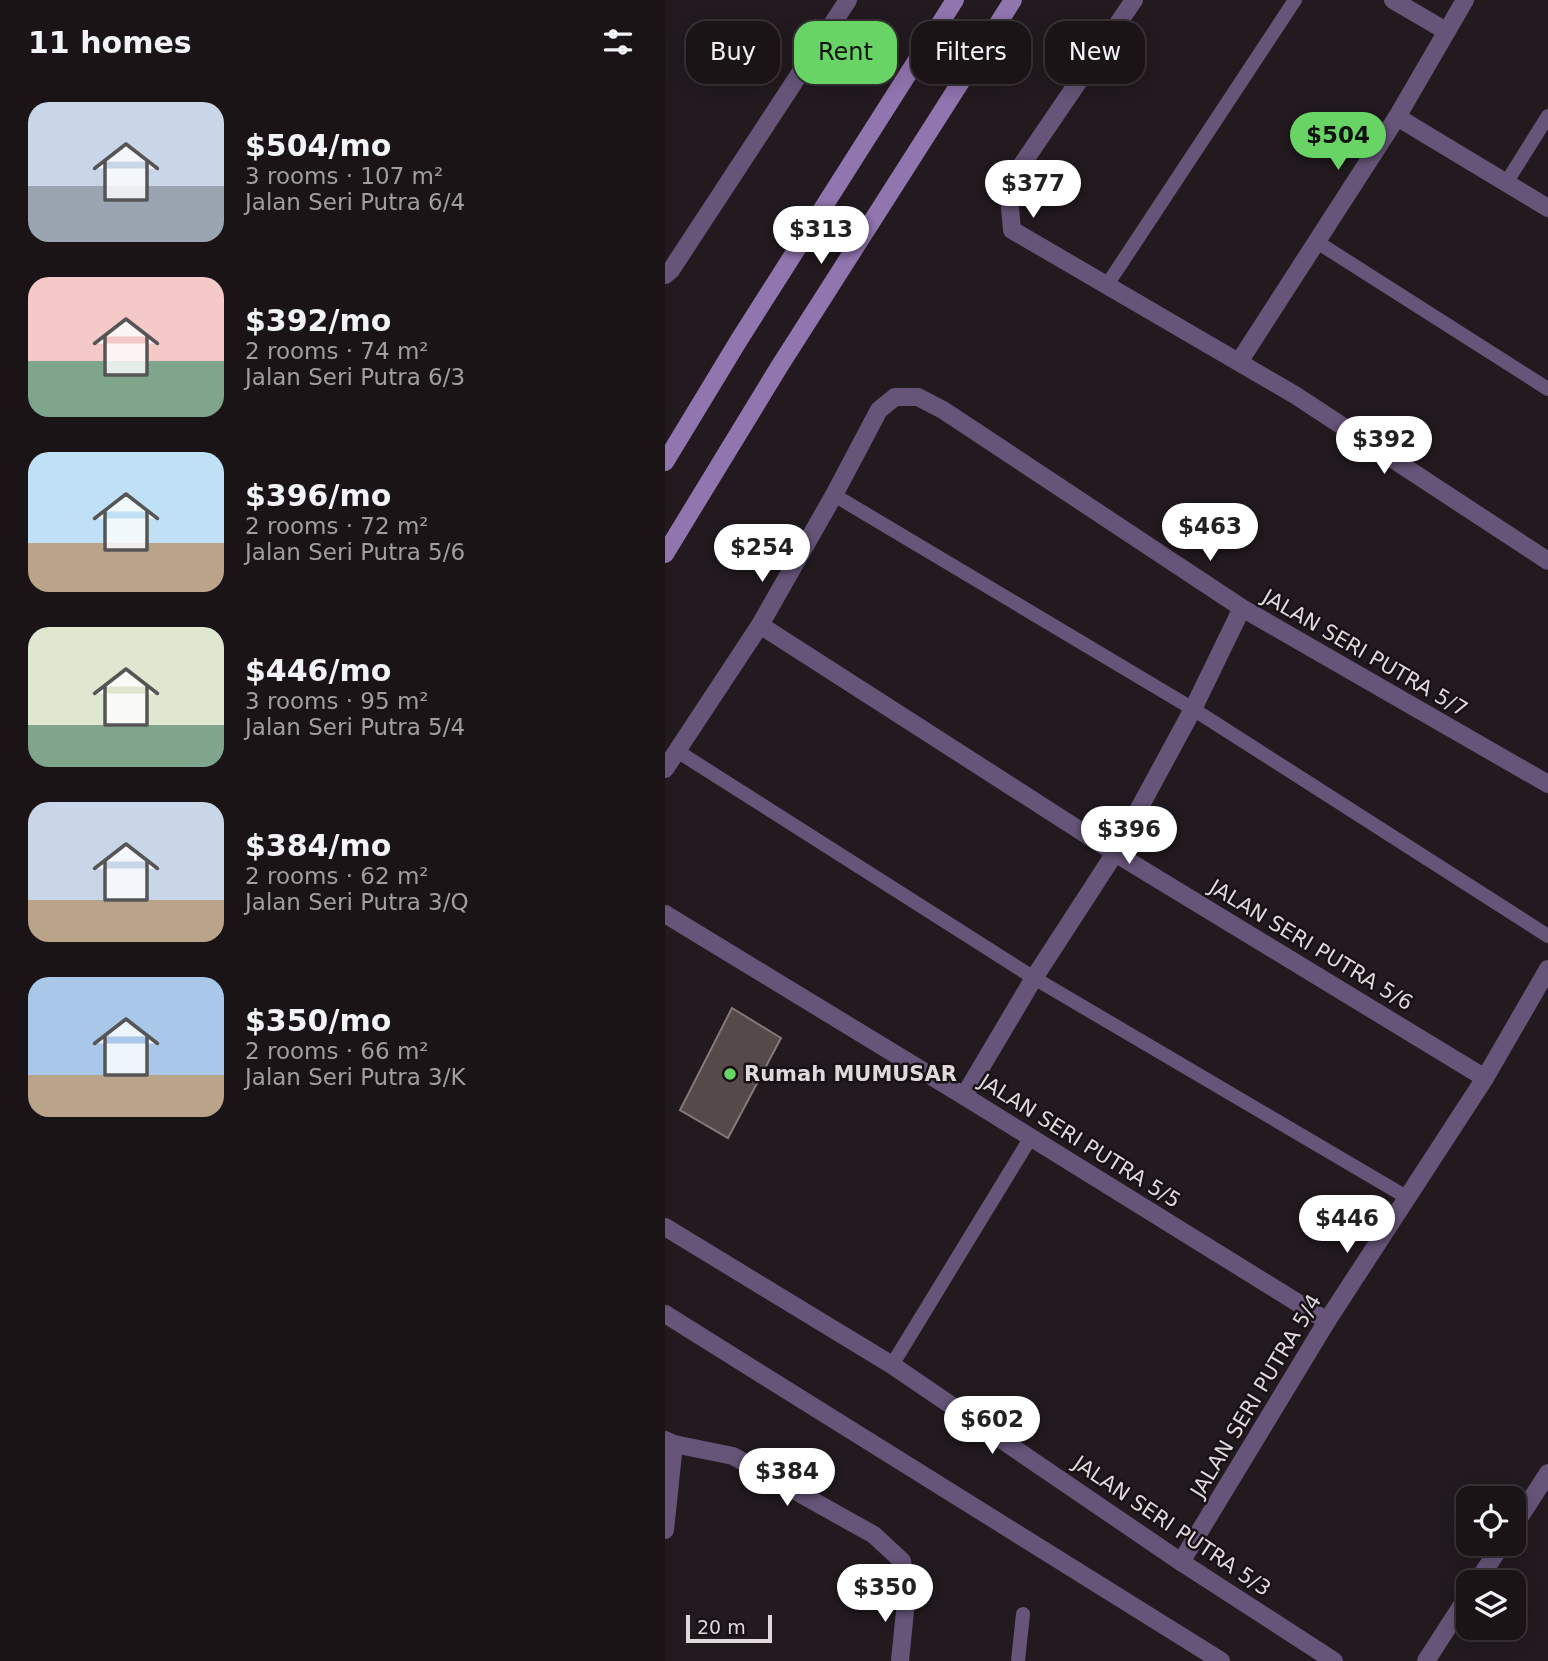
<!DOCTYPE html>
<html lang="en">
<head>
<meta charset="utf-8">
<style>
  :root { --surface:#1a1417; --page:#272124; --text:#f1f3f6; --muted:#9f9ea1; --line:#383336; --accent:#68d465 }
  body { margin:0; font-family:"DejaVu Sans",sans-serif; background:var(--page); color:var(--text); height:100vh; display:flex; flex-direction:column; font-size:26px; white-space:nowrap }
  * { box-sizing:border-box; margin:0 }
  p { font-size:23px; color:var(--muted) }
  .icon { flex:none; width:38px; height:38px; fill:none; stroke:currentColor; stroke-width:2; stroke-linecap:round; stroke-linejoin:round }
  .map { position:relative; flex:1; overflow:hidden }
  .panel { display:flex; flex-direction:column; background:var(--surface); width:665px }
  .panel>* { flex:none }
  .banner { position:absolute; left:21px; top:21px; width:665px; height:63px; display:flex; gap:14px }
  .tools { position:absolute; left:791px; top:1486px; display:grid; gap:14px }
  .tools a { display:grid; place-items:center; width:70px; height:70px; border-radius:14px; background:var(--surface); box-shadow:0 4px 18px #0003,0 0 0 2px var(--line); font-size:35px }
  .scale { position:absolute; left:21px; bottom:18px; width:86px; box-sizing:border-box; padding-left:7px; border:4px solid #dfd9dc; border-top:0; font-size:19px; line-height:24px; white-space:nowrap; color:#dfd9dc; -webkit-text-stroke:5px #181116; paint-order:stroke }
  .price { position:absolute; translate:-50% -60px; padding:0 16px; border-radius:24px; background:#fff; color:#222; font-size:23px; line-height:46px; filter:drop-shadow(0 2px 4px #0008) }
  .price::after { content:''; position:absolute; left:50%; top:42px; width:21px; height:16px; margin-left:-10px; background:inherit; clip-path:polygon(0 0,100% 0,50% 100%) }
  .price.current { background:var(--accent); color:#111 }
  ul { padding:0; list-style:none }
  li { display:flex; align-items:center; gap:21px; height:175px; padding:0 28px }
  li span { display:grid; place-items:center; flex:none; width:196px; height:140px; border-radius:21px; color:#555 }
  li>.icon { margin-inline-start:auto }
  span .icon { width:84px; height:84px; fill:#fffc; stroke-width:1 }
  li b { font-size:30px }
  h2 { display:flex; justify-content:space-between; align-items:center; height:84px; padding:0 28px; font-size:30px }
  .pill { padding:0 24px; border-radius:21px; background:var(--surface); box-shadow:0 4px 18px #0003,0 0 0 2px var(--line); font-size:24px; line-height:63px }
  .pill.current { background:var(--accent); color:#111 }
  main { display:flex; flex:1; min-height:0 }
  .map>svg:first-child { display:block }
</style>
</head>
<body>
<main>
<section class="panel">
<h2>11 homes<svg class="icon" aria-label="filters" viewBox="0 0 24 24"><path d="M4 7h16M4 17h16"/><circle cx="9" cy="7" r="2"/><circle cx="15" cy="17" r="2"/></svg></h2>
<ul>
<li><span style="background:linear-gradient(#c9d6e8 60%,#9aa5b1 0)"><svg class="icon" aria-label="home" viewBox="0 0 24 24"><path d="M3 11l9-7 9 7M6 9v11h12V9"/></svg></span><div><b>$504/mo</b><p>3 rooms · 107 m²</p><p>Jalan Seri Putra 6/4</p></div></li>
<li><span style="background:linear-gradient(#f6c9c9 60%,#7fa58c 0)"><svg class="icon" aria-label="home" viewBox="0 0 24 24"><path d="M3 11l9-7 9 7M6 9v11h12V9"/></svg></span><div><b>$392/mo</b><p>2 rooms · 74 m²</p><p>Jalan Seri Putra 6/3</p></div></li>
<li><span style="background:linear-gradient(#bfe0f5 65%,#b9a48a 0)"><svg class="icon" aria-label="home" viewBox="0 0 24 24"><path d="M3 11l9-7 9 7M6 9v11h12V9"/></svg></span><div><b>$396/mo</b><p>2 rooms · 72 m²</p><p>Jalan Seri Putra 5/6</p></div></li>
<li><span style="background:linear-gradient(#dfe7d0 70%,#7fa58c 0)"><svg class="icon" aria-label="home" viewBox="0 0 24 24"><path d="M3 11l9-7 9 7M6 9v11h12V9"/></svg></span><div><b>$446/mo</b><p>3 rooms · 95 m²</p><p>Jalan Seri Putra 5/4</p></div></li>
<li><span style="background:linear-gradient(#c9d6e8 70%,#b9a48a 0)"><svg class="icon" aria-label="home" viewBox="0 0 24 24"><path d="M3 11l9-7 9 7M6 9v11h12V9"/></svg></span><div><b>$384/mo</b><p>2 rooms · 62 m²</p><p>Jalan Seri Putra 3/Q</p></div></li>
<li><span style="background:linear-gradient(#a9c7e8 70%,#b9a48a 0)"><svg class="icon" aria-label="home" viewBox="0 0 24 24"><path d="M3 11l9-7 9 7M6 9v11h12V9"/></svg></span><div><b>$350/mo</b><p>2 rooms · 66 m²</p><p>Jalan Seri Putra 3/K</p></div></li>
</ul>
</section>
<div class="map">
<svg width="883" height="1661" viewBox="0 0 883 1661">
  <rect width="100%" height="100%" fill="#221a1f"/>
  <polygon fill="#55494a" stroke="#86797a" stroke-width="2" points="67,1008 116,1038 63,1138 15,1110"/>
  <g fill="none" stroke-linecap="round" stroke-linejoin="round">
    <g stroke="#675579" stroke-width="14">
      <polyline points="841,183 883,116"/>
      <polyline points="652,242 883,389"/>
      <polyline points="442,285 630,0"/>
      <polyline points="169,495 528,709 883,936"/>
      <polyline points="12,751 369,978 743,1198"/>
      <polyline points="227,1365 366,1137"/>
      <polyline points="353,1661 358,1614"/>
    </g>
    <g stroke="#675579" stroke-width="18">
      <polyline points="469,0 343,185 347,230 630,395 883,561"/>
      <polyline points="728,0 781,31"/>
      <polyline points="732,117 883,208"/>
      <polyline points="0,275 6,270 183,0"/>
      <polyline points="574,362 732,117 800,0"/>
      <polyline points="95,625 450,853 820,1078"/>
      <polyline points="0,769 95,625 169,495 214,410 230,397 253,397 278,410 577,608 883,784"/>
      <polyline points="0,914 299,1096 662,1321"/>
      <polyline points="299,1096 369,978 450,853 528,709 577,608"/>
      <polyline points="0,1227 227,1365 516,1562 669,1661"/>
      <polyline points="0,1314 556,1661"/>
      <polyline points="0,1440 9,1444 68,1456 209,1535 237,1561 242,1591 235,1661"/>
      <polyline points="849,1526 883,1473"/>
      <polyline points="0,1530 9,1444"/>
      <polyline points="516,1562 662,1321 820,1078 883,969"/>
      <polyline points="812,1582 837,1544"/>
      <polyline points="761,1661 803,1596"/>
    </g>
    <g stroke="#9175af" stroke-width="18">
      <polyline points="0,462 74,340 290,0"/>
      <polyline points="0,554 114,367 348,0"/>
    </g>
  </g>
  <circle fill="#68d465" stroke="#181116" stroke-width="2.5" cx="65" cy="1074" r="7"/>
  <g text-anchor="middle" stroke-width="5" stroke-linejoin="round" paint-order="stroke">
    <g font-size="21" fill="#dfd9dc" stroke="#181116">
      <text transform="translate(700 653) rotate(30)" y="7">JALAN SERI PUTRA 5/7</text>
      <text transform="translate(646 945) rotate(31)" y="7">JALAN SERI PUTRA 5/6</text>
      <text transform="translate(415 1141) rotate(32)" y="7">JALAN SERI PUTRA 5/5</text>
      <text transform="translate(591 1396) rotate(-59)" y="7">JALAN SERI PUTRA 5/4</text>
      <text transform="translate(507 1526) rotate(34)" y="7">JALAN SERI PUTRA 5/3</text>
    </g>
    <g font-size="21" font-weight="bold" fill="#dfd9dc" stroke="#181116" text-anchor="start">
      <text x="79" y="1081">Rumah MUMUSAR</text>
    </g>
  </g>
</svg>
<div class="tools">
<a><svg class="icon" aria-label="locate" viewBox="0 0 24 24"><circle cx="12" cy="12" r="6"/><path d="M12 2v4M12 18v4M2 12h4M18 12h4"/></svg></a>
<a><svg class="icon" aria-label="layers" viewBox="0 0 24 24"><path d="M12 4l9 5-9 5-9-5zM3 14l9 5 9-5"/></svg></a>
</div>
<div class="scale">20 m</div>
<b class="price current" style="left:673px;top:172px">$504</b>
<b class="price" style="left:368px;top:220px">$377</b>
<b class="price" style="left:156px;top:266px">$313</b>
<b class="price" style="left:719px;top:476px">$392</b>
<b class="price" style="left:545px;top:563px">$463</b>
<b class="price" style="left:97px;top:584px">$254</b>
<b class="price" style="left:464px;top:866px">$396</b>
<b class="price" style="left:682px;top:1255px">$446</b>
<b class="price" style="left:327px;top:1456px">$602</b>
<b class="price" style="left:122px;top:1508px">$384</b>
<b class="price" style="left:220px;top:1624px">$350</b>
<div class="banner">
<a class="pill">Buy</a>
<a class="pill current">Rent</a>
<a class="pill">Filters</a>
<a class="pill">New</a>
</div>
</div>
</main>
</body>
</html>
